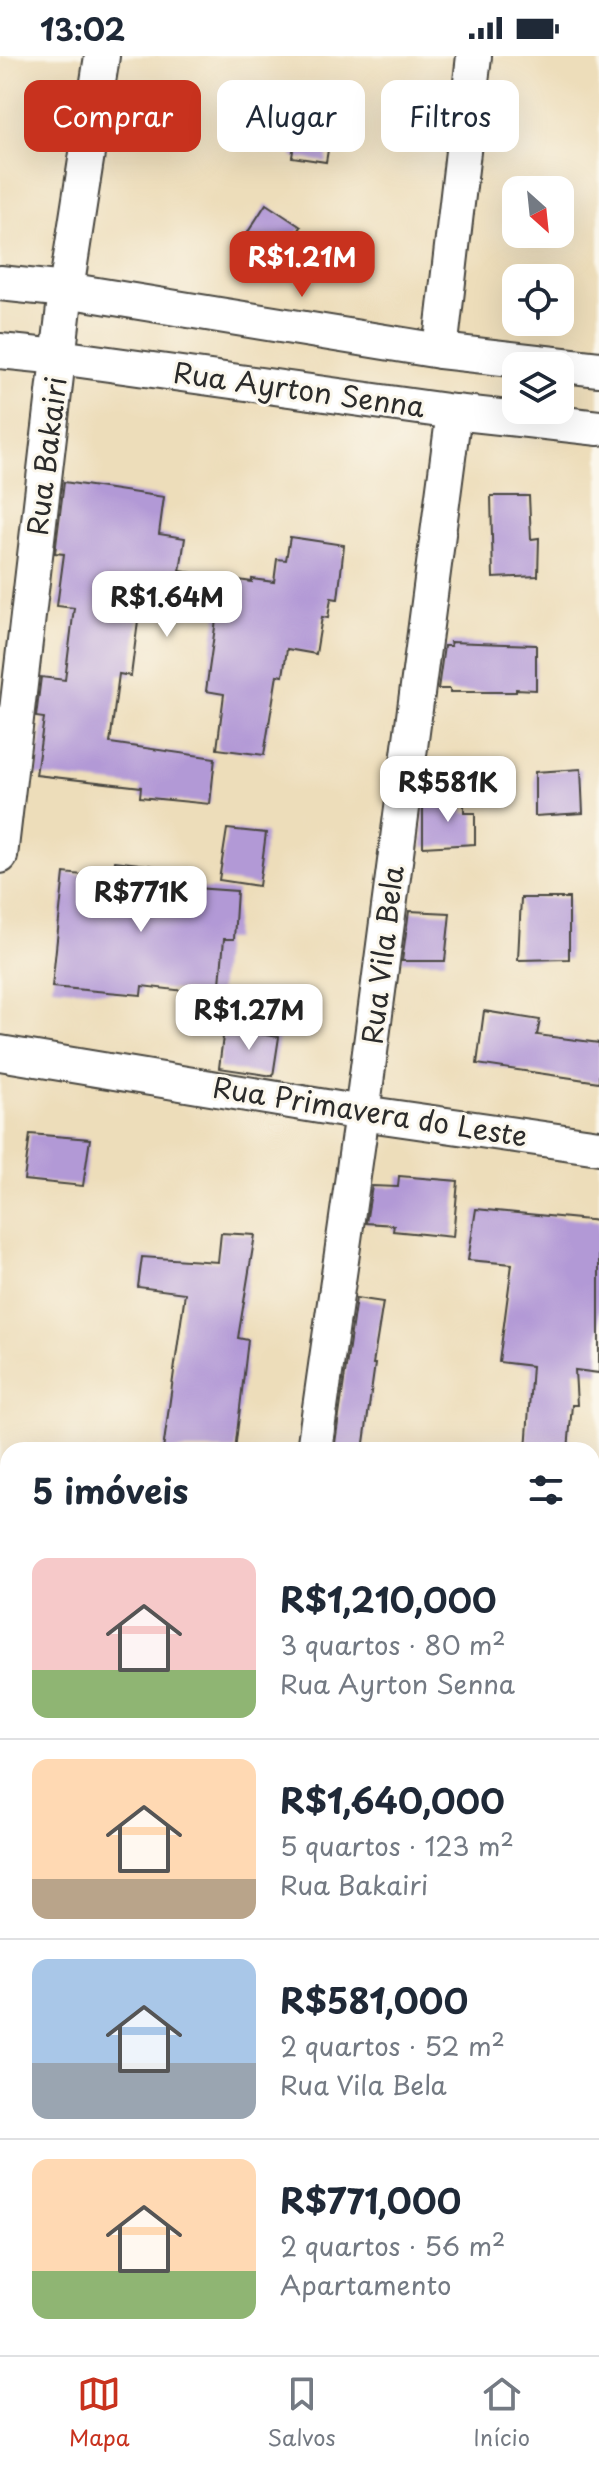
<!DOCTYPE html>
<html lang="pt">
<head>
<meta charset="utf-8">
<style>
  :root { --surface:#fff; --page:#f2f2f3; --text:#1f2937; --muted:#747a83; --line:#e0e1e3; --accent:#c8321e }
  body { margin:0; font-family:"Playpen Sans",sans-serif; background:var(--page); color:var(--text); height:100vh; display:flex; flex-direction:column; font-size:30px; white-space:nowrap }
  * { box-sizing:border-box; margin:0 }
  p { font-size:26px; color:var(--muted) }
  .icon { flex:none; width:44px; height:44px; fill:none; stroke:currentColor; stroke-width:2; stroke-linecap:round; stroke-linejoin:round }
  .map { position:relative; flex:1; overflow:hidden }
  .details { position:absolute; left:0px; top:1386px; width:600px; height:914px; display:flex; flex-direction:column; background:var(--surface); border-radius:24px 24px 0 0; box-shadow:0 8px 32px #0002 }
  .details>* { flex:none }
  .guide { position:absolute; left:24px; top:24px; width:552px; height:72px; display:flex; gap:16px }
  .needle { width:52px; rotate:153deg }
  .buttons { position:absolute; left:502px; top:120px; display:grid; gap:16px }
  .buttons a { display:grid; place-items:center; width:72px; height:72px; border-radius:16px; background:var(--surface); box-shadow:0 8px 32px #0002; font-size:40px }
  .price { position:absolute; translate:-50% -68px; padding:0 18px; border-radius:16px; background:#fff; color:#222; font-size:26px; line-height:52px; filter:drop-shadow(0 2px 4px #0008) }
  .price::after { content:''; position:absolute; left:50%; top:48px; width:24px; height:18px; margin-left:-12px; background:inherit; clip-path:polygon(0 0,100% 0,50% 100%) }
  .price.on { background:var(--accent); color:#fff }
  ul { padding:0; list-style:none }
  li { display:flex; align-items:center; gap:24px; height:200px; padding:0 32px }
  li+li { border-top:2px solid var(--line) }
  li span { display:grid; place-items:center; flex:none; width:224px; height:160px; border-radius:16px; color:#555 }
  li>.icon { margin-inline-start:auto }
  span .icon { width:96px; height:96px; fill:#fffc; stroke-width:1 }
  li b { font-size:34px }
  h2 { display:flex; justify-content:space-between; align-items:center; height:96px; padding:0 32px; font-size:34px }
  .tag { padding:0 28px; border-radius:16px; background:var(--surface); box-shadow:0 8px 32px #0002; font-size:28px; line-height:72px }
  .tag.on { background:var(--accent); color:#fff }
  .status { display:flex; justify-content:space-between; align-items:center; height:56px; padding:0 40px; background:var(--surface); direction:ltr }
  .status svg { height:22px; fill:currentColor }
  .dock { display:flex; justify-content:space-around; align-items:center; height:112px; border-top:2px solid var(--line); background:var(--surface); font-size:22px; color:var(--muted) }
  .dock a { display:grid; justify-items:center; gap:4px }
  .dock .on { color:var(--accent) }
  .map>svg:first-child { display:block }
</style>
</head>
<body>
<div class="status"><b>13:02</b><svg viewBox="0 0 49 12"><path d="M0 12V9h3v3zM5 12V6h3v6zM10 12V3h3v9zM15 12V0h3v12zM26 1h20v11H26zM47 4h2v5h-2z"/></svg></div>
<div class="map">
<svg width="599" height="2299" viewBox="0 0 599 2299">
  <rect width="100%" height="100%" fill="#fbf7ec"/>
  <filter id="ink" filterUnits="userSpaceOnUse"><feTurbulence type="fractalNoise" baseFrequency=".0125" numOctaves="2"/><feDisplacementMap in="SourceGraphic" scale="16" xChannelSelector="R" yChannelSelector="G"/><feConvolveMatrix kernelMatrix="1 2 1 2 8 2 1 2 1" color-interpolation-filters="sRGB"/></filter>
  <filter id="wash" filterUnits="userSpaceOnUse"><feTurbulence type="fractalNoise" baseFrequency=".006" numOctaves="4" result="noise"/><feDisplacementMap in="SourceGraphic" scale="32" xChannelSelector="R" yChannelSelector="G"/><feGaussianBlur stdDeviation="1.8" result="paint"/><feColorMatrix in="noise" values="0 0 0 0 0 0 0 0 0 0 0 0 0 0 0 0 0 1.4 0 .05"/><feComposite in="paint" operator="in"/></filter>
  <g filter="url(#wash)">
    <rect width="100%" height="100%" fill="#edddba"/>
    <g id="blocks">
      <g fill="#b299d6">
        <polygon points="298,64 332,70 326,106 292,101"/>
        <polygon points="266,148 301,171 272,216 237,193"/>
        <polygon points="64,426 164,441 159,478 185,482 180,515 252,526 252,523 274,526 277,503 286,504 290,481 344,489 338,543 331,542 328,562 322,561 316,598 287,593 283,620 277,619 264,699 217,693 224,638 206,635 217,557 140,549 131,620 119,618 110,687 215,702 210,748 140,741 141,731 36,719 44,662 36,661 41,621 65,624 74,552 57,550 64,498 55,497"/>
        <polygon points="491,440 529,440 531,483 539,482 538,520 493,522"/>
        <polygon points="450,586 536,589 536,634 516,633 516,636 450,636 450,633 438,633 444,590 451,590"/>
        <polygon points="581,713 583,757 535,760 535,716"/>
        <polygon points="464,745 464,757 475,757 475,788 423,791 423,746"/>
        <polygon points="227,773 266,777 259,830 219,824"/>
        <polygon points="115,805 156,810 153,829 237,835 234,883 224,883 219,939 142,930 141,939 52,931 64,817 112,822"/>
        <polygon points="521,842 569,842 569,903 518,904"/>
        <polygon points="409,855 450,857 445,905 402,905"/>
        <polygon points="484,955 540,964 537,979 599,987 599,1026 477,1008"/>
        <polygon points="224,973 279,981 273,1020 219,1012"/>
        <polygon points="30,1078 90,1083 83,1130 24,1124"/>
        <polygon points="399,1120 458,1125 453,1181 393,1175 394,1169 366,1167 372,1130 398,1131"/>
        <polygon points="476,1153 599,1165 599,1317 575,1314 577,1349 572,1349 568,1394 526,1394 532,1310 499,1306 512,1208 468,1204"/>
        <polygon points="221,1177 255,1179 238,1282 248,1284 235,1394 163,1394 185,1237 138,1231 142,1201 218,1206"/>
        <polygon points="356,1242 383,1246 373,1308 375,1308 363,1394 334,1394"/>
      </g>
    </g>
  </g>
  <g filter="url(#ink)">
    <use href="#blocks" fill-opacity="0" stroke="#484640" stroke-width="2"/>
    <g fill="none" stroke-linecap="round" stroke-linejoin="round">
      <g stroke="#484640" stroke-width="38">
        <g id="street">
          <polyline points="0,227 66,234 440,295 599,313"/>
          <polyline points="0,295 59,301 454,356 599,372"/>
          <polyline points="440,295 474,0"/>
          <polyline points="0,800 66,234 102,0"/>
          <polyline points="0,997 362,1057 599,1091"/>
          <polyline points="314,1394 362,1057 454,356"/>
          <polyline points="0,1700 8,1702"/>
          <polyline points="592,1782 599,1783"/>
          <polyline points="592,2128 599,2068"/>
          <polyline points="206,2299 206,2292"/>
          <polyline points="572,2299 573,2292"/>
        </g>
      </g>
      <use href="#street" stroke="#fff" stroke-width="34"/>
    </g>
  </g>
  <g text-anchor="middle" stroke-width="6" stroke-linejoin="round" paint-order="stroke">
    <g font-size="28" fill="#2b2b2b" stroke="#fbf7ec">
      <text transform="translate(299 334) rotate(8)" y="10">Rua Ayrton Senna</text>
      <text transform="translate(47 400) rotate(-83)" y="10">Rua Bakairi</text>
      <text transform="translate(383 899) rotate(-83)" y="10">Rua Vila Bela</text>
      <text transform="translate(370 1056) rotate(9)" y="10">Rua Primavera do Leste</text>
    </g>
  </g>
</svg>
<div class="buttons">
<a><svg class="needle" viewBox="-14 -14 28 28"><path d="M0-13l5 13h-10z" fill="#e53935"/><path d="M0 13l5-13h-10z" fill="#747a83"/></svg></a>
<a><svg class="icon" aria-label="locate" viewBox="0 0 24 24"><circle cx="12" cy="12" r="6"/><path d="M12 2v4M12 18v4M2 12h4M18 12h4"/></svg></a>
<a><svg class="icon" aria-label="layers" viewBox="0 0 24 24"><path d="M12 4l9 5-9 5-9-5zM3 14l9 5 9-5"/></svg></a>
</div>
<b class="price on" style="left:302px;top:243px">R$1.21M</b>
<b class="price" style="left:167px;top:583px">R$1.64M</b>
<b class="price" style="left:448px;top:768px">R$581K</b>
<b class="price" style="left:141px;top:878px">R$771K</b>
<b class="price" style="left:249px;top:996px">R$1.27M</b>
<div class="guide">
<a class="tag on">Comprar</a>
<a class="tag">Alugar</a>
<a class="tag">Filtros</a>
</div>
<section class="details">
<h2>5 imóveis<svg class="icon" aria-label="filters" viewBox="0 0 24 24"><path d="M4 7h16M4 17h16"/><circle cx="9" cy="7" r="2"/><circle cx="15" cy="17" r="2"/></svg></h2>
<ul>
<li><span style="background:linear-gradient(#f6c9c9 70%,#8fb573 0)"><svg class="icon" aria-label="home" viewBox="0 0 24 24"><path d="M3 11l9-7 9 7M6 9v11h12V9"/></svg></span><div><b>R$1,210,000</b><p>3 quartos · 80 m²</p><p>Rua Ayrton Senna</p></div></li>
<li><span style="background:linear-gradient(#ffd9b3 75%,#b9a48a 0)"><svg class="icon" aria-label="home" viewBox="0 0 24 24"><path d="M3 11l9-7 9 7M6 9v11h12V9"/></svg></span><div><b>R$1,640,000</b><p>5 quartos · 123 m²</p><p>Rua Bakairi</p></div></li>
<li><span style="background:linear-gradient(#a9c7e8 65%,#9aa5b1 0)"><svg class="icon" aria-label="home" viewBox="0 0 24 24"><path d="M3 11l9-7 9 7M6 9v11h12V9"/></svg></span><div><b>R$581,000</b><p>2 quartos · 52 m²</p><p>Rua Vila Bela</p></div></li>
<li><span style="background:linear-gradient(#ffd9b3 70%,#8fb573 0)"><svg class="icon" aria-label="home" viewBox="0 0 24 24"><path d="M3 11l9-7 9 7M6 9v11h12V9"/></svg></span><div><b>R$771,000</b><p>2 quartos · 56 m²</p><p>Apartamento</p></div></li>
</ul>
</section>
</div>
<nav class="dock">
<a class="on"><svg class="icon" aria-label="map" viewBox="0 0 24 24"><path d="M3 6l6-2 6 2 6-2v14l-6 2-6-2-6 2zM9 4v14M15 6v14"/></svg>Mapa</a>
<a><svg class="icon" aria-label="saved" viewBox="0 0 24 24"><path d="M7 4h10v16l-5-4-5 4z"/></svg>Salvos</a>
<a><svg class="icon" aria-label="home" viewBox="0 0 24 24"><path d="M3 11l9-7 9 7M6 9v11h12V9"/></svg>Início</a>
</nav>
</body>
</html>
